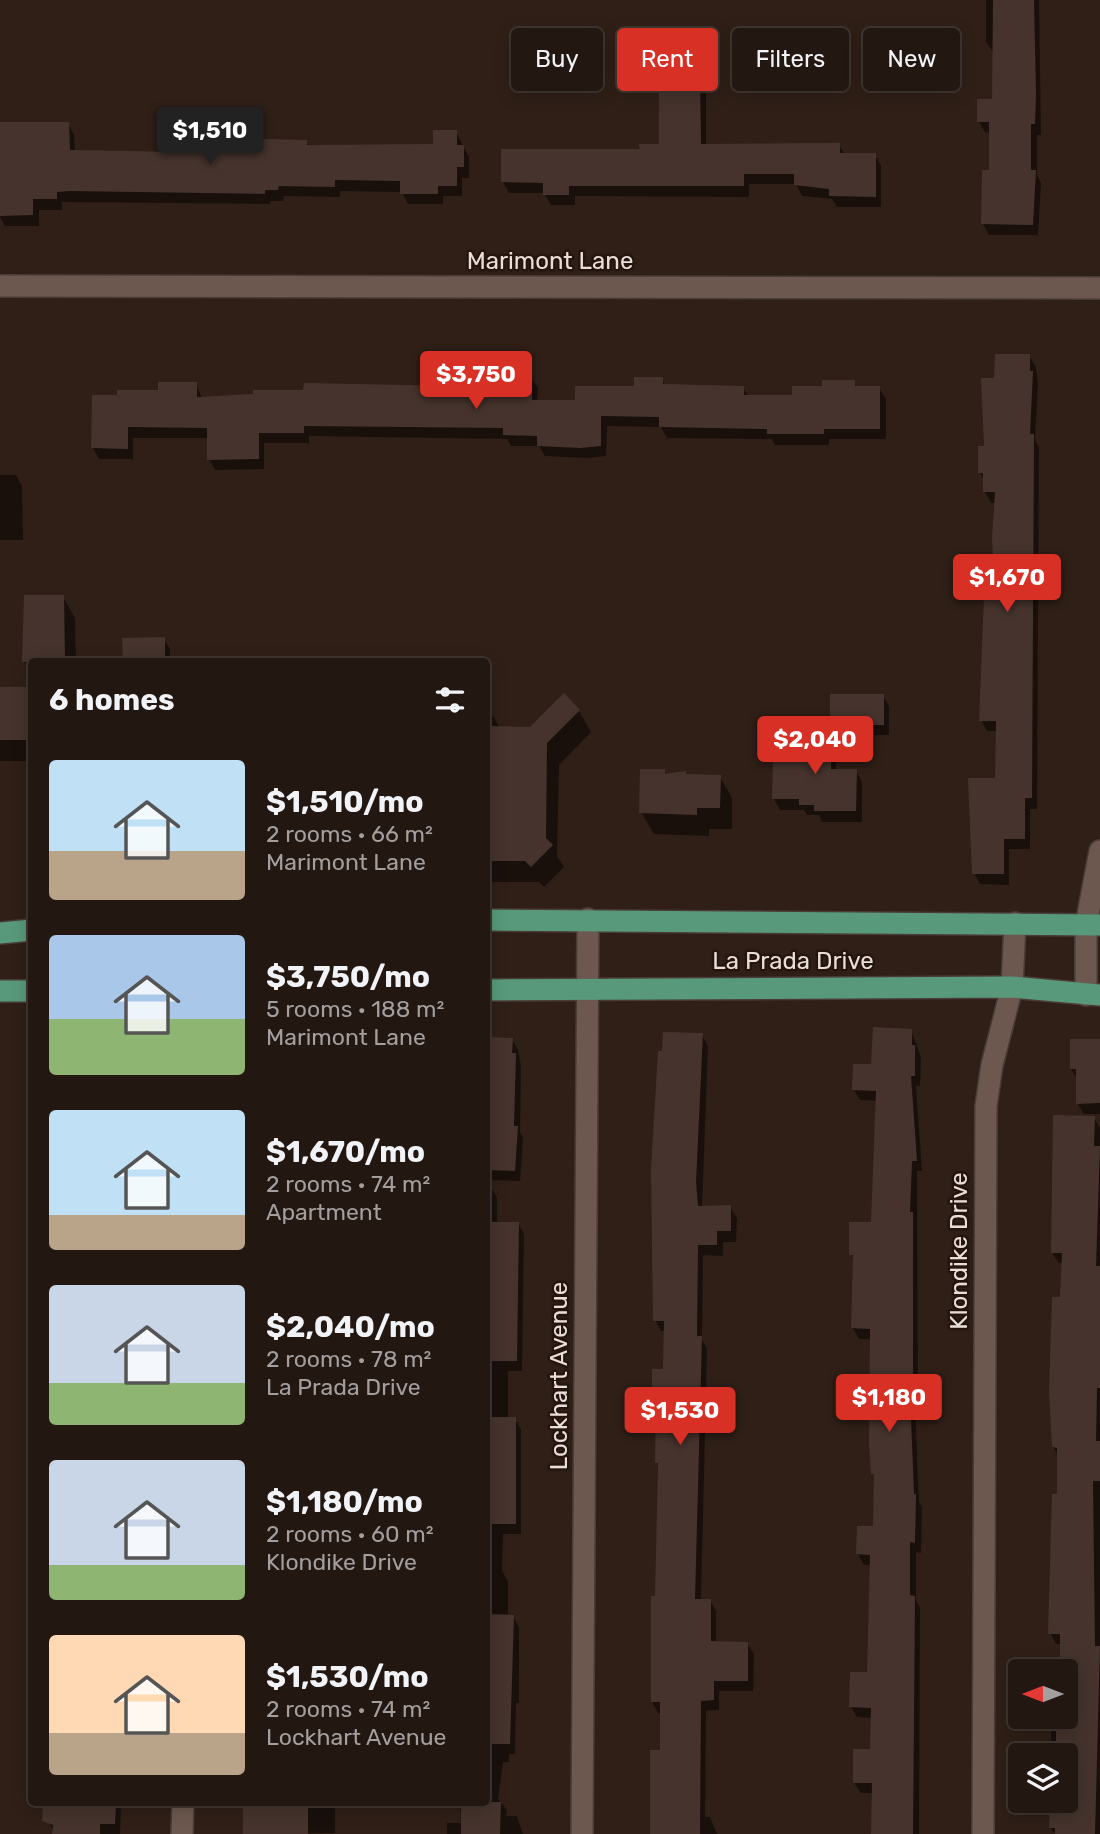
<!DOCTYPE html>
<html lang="en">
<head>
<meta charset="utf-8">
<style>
  :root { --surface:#231711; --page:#2f241f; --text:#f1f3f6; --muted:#a39f9f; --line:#403631; --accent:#d93025 }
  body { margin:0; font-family:Rubik,sans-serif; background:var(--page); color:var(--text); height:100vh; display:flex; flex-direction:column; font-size:26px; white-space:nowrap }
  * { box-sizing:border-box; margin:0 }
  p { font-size:23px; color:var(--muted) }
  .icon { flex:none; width:38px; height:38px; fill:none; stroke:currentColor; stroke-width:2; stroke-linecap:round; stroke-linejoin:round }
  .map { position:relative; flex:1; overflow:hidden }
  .panel { position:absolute; left:28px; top:658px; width:462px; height:1148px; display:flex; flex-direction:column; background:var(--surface); border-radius:7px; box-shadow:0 4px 18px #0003,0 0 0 2px var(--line) }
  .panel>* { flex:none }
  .top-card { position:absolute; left:511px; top:28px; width:483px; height:63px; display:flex; gap:14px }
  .needle { width:46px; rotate:270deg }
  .tools { position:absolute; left:1008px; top:1659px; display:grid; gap:14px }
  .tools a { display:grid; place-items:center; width:70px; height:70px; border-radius:7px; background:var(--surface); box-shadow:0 4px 18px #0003,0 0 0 2px var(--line); font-size:35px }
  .price { position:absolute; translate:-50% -60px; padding:0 16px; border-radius:7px; background:var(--accent); color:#fff; font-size:23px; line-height:46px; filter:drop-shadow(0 2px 4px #0008) }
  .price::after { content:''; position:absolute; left:50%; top:42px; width:21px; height:16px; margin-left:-10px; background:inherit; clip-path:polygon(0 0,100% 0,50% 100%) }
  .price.selected { background:#222; color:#fff }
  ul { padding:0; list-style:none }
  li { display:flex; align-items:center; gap:21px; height:175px; padding:0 21px }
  li span { display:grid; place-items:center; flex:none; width:196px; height:140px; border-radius:7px; color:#555 }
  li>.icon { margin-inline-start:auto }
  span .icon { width:84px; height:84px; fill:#fffc; stroke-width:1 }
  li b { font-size:30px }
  h2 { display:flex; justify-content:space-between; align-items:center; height:84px; padding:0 21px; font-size:30px }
  .chip { padding:0 24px; border-radius:7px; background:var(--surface); box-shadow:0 4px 18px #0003,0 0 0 2px var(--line); font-size:24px; line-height:63px }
  .chip.selected { background:var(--accent); color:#fff }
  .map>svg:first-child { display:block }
</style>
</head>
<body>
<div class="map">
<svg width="1100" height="1834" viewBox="0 0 1100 1834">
  <rect width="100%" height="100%" fill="#2f1f17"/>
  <g fill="#0007">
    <polygon points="986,0 1039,0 1041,135 1037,135 1037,175 1041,183 1038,235 989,235 983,224 991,172 991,133 985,132 979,122 993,101 993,52 986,42"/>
    <polygon points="699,76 706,87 706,146 839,145 845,155 875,155 881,166 881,207 837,207 832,199 802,196 796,184 749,184 749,197 575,196 575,205 551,205 544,193 509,193 503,182 661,145"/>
    <polygon points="0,124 68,124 74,135 75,152 237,155 306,142 309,146 435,146 456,132 469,157 469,178 462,178 462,196 443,196 443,204 408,204 402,192 340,191 340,197 284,196 283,201 270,201 270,204 62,202 62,210 39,210 39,226 5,226 0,217"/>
    <polygon points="1029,356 1036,367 1038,384 1035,440 1039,447 1037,809 1030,809 1030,849 1009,849 1009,885 980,884 974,873 997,780 998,731 987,731 981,720 992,599 996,583 996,503 991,503 985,492 985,482 980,472 996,380"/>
    <polygon points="531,378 538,388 537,402 577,402 662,379 666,386 743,388 749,397 794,397 854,381 857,388 879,388 886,399 886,439 829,439 829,445 775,445 772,439 667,438 661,427 607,426 606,456 587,458 545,456 539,446 511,446 507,439 309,436 309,443 264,443 264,469 215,470 209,459 209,438 133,438 133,459 99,459 93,448 118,397 196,384 202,398 508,389"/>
    <polygon points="0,475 16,475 22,486 23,540 0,540"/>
    <polygon points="63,597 75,618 76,662 32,662 32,675 24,662"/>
    <polygon points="164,639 170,649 170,662 125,662"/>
    <polygon points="486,686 487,706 500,728 530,728 579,711 591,732 559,765 557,856 564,867 544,887 539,882 486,882"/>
    <rect x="0" y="689" width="32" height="72"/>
    <polygon points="883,696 889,706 889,735 838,736 832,725"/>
    <polygon points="830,731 836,741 836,771 856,771 862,782 862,822 822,822 819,815 807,815 804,810 780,810 774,799"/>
    <polygon points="664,771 667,776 720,777 732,798 732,829 709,829 709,836 654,834 641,812"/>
    <polygon points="911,1030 921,1057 920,1086 916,1086 922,1171 917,1171 918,1404 915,1404 919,1502 922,1507 921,1553 916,1552 916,1600 920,1608 919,1834 873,1834 874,1793 861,1793 854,1783 872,1751 872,1718 857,1717 851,1707 869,1674 871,1565 864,1565 858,1554 875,1528 872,1339 859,1339 853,1328 854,1260 851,1254 872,1223 878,1101 860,1100 854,1090 873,1066"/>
    <polygon points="702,1035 708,1046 702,1208 730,1207 737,1218 736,1242 723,1242 723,1256 703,1255 702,1340 707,1349 701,1600 710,1600 716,1611 716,1643 747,1643 754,1654 753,1691 719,1691 719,1710 706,1711 705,1817 710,1817 717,1834 651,1834 662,1752 662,1713 658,1713 652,1702 660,1468 657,1463 658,1403 654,1397 664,1371 665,1331 661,1331 655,1320"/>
    <polygon points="486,1039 512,1039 518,1050 521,1066 520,1132 523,1138 520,1181 486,1180"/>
    <polygon points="1072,1041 1100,1041 1100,1114 1084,1114 1077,1103 1078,1080 1071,1069"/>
    <polygon points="1094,1118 1100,1128 1100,1834 1055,1834 1051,1828 1051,1801 1066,1801 1066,1755 1051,1755 1051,1717 1066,1717 1066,1671 1062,1671 1062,1644 1056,1644 1050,1633 1058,1496 1058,1455 1053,1447 1063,1263 1059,1263 1052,1253"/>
    <polygon points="486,1187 491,1187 497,1198 497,1223 518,1223 524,1234 522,1371 508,1371 508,1419 515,1419 521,1430 521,1534 503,1534 502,1571 508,1581 508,1616 513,1616 519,1627 519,1703 516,1703 515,1754 509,1754 509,1762 503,1762 498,1799 507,1810 506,1816 517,1816 523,1834 447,1834 447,1823 461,1823 460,1802 486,1802"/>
    <polygon points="51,1802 121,1802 120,1834 54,1834 50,1824"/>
    <polygon points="245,1802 335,1802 335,1833 244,1834"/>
  </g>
  <g fill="#46332d">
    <polygon points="993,0 1034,0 1036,93 1035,124 1031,124 1031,170 1036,170 1033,225 981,224 982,170 989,170 989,122 977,122 977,99 992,99"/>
    <polygon points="659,74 700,74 701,144 840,143 840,153 876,153 876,197 829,196 829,189 794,185 794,174 744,174 744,186 569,186 569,195 543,195 543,183 501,182 501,149 640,149 639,144 659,144"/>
    <polygon points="0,122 69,122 70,150 235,153 236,140 261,139 307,140 307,145 433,144 433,130 457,130 457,145 464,145 464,167 457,167 457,186 438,186 438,194 400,194 400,181 335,180 335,187 279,186 278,190 265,190 265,194 70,191 57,192 57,199 33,199 33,215 0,216"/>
    <polygon points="995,354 1030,354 1030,371 1033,371 1030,434 1034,434 1032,798 1025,798 1025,839 1004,839 1004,874 972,874 968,778 995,778 996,721 979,721 984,597 990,597 990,582 994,582 992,538 995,492 983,492 983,473 978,473 978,446 984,446 981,378 994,378"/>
    <polygon points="507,376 532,376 532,400 575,400 575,386 634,386 634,377 663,377 663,384 744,386 744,395 792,395 792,386 822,386 822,380 855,380 855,386 880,386 880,429 824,429 824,434 767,434 767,429 659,427 659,417 601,416 601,446 580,448 537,446 537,436 503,435 503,428 304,426 304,433 259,433 259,459 207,460 207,428 128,427 128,449 91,448 92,395 117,395 117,390 158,390 158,382 197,382 197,397 253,394 253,390 303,390 304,383 507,387"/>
    <polygon points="24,595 64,595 65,662 22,662"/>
    <polygon points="165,637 165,662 123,662 122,638"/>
    <rect x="0" y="687" width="32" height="53"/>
    <polygon points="564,693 580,710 547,743 546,838 553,845 531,867 525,861 486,861 486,726 530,727"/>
    <rect x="830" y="694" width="54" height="31"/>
    <polygon points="798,729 831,729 831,769 857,769 856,811 814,811 814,805 799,805 799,799 772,799 773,758 798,759"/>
    <polygon points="640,769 665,769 665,774 686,771 686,774 721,775 720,808 697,808 697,815 639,813"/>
    <polygon points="873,1027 912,1029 912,1045 915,1045 915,1076 911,1076 917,1161 912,1161 910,1212 913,1212 913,1394 910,1394 914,1494 916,1494 915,1543 910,1542 910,1595 915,1596 913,1834 871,1834 872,1783 853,1783 853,1749 870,1749 871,1708 849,1707 850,1672 867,1672 870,1555 856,1554 857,1526 873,1526 874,1474 871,1474 869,1443 870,1329 851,1328 853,1255 849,1255 849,1222 871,1222 876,1091 852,1090 853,1064 871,1064"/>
    <polygon points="663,1032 703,1033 696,1182 698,1206 731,1205 731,1231 717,1231 717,1245 698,1245 697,1336 702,1336 695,1599 711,1599 711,1641 748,1642 748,1681 714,1681 714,1700 701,1701 700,1834 650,1834 650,1750 660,1750 660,1702 651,1702 651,1596 655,1596 658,1463 655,1463 656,1397 652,1397 652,1369 663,1369 664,1321 653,1321 651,1169 658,1051 662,1051"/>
    <polygon points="486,1037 513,1038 512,1053 516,1053 514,1126 518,1126 515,1171 486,1170"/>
    <polygon points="1070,1039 1100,1039 1100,1103 1076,1104 1076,1069 1070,1069"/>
    <polygon points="1053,1115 1095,1116 1094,1146 1100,1146 1096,1266 1100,1266 1100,1388 1097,1388 1096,1441 1100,1441 1100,1481 1093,1481 1095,1646 1100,1646 1095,1834 1055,1834 1055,1828 1049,1828 1050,1801 1066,1801 1066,1755 1056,1755 1056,1722 1066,1722 1066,1671 1060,1671 1060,1634 1048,1634 1052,1494 1057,1494 1057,1448 1052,1447 1049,1391 1052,1297 1060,1297 1062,1253 1051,1253"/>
    <polygon points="486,1222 519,1222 517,1361 486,1361"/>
    <rect x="486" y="1417" width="30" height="107"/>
    <polygon points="486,1614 514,1615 510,1744 486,1744"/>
    <polygon points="43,1802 116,1802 115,1824 100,1824 100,1834 52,1834 53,1825 42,1821"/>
    <rect x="243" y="1802" width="65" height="32"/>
    <polygon points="461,1802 501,1802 500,1834 461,1834"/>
  </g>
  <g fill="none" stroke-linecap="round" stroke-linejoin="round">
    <g stroke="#493b36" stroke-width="24">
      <g id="minor">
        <polyline points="0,286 1100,288"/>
        <polyline points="1086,995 1086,925 1100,851"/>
        <polyline points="182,1834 183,1802"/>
        <polyline points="582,1834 588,919"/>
        <polyline points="983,1834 986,1106 992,1065 1012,987 1015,923"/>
      </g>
    </g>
    <g stroke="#493b36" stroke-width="24">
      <g id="major">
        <polyline points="486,920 1100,925"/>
        <polyline points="0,933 32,930"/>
        <polyline points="486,990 1012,987 1100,995"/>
        <polyline points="0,991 32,991"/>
      </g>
    </g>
    <use href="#minor" stroke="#6c584f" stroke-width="21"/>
    <use href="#major" stroke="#58997b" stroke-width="21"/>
  </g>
  <g text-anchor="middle" stroke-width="5" stroke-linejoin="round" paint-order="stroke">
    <g font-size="24" fill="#e9ded8" stroke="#25150e">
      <text x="550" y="269">Marimont Lane</text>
      <text x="793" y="969">La Prada Drive</text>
      <text transform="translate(959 1251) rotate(-90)" y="8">Klondike Drive</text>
      <text transform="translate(559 1376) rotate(-90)" y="8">Lockhart Avenue</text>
    </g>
  </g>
</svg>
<div class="tools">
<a><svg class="needle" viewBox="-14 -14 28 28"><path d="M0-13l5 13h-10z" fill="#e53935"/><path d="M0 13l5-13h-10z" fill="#a39f9f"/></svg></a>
<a><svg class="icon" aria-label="layers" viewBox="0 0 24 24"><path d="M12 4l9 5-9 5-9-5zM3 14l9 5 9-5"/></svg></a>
</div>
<b class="price selected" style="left:210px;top:167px">$1,510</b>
<b class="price" style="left:476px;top:411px">$3,750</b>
<b class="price" style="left:1007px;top:614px">$1,670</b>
<b class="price" style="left:815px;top:776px">$2,040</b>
<b class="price" style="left:889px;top:1434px">$1,180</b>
<b class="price" style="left:680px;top:1447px">$1,530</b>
<div class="top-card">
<a class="chip">Buy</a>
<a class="chip selected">Rent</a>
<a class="chip">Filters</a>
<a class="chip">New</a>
</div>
<section class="panel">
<h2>6 homes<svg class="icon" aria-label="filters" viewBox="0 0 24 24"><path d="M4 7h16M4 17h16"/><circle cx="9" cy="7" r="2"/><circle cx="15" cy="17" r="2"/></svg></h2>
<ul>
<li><span style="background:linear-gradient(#bfe0f5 65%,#b9a48a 0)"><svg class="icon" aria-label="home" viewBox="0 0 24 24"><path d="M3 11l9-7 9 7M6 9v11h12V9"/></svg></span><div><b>$1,510/mo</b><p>2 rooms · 66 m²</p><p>Marimont Lane</p></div></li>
<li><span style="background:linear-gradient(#a9c7e8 60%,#8fb573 0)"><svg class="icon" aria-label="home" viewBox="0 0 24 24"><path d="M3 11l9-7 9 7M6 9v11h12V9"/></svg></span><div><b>$3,750/mo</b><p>5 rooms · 188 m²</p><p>Marimont Lane</p></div></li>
<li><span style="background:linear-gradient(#bfe0f5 75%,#b9a48a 0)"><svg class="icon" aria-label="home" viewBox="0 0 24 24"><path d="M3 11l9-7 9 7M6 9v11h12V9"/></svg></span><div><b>$1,670/mo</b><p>2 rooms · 74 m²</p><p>Apartment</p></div></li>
<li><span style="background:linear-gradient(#c9d6e8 70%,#8fb573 0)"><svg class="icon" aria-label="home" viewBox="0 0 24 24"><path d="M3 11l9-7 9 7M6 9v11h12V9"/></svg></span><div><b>$2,040/mo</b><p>2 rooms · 78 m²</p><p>La Prada Drive</p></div></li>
<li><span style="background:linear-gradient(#c9d6e8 75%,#8fb573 0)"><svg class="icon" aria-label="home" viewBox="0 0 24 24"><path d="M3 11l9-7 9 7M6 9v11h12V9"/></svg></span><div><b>$1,180/mo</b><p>2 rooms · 60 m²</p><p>Klondike Drive</p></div></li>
<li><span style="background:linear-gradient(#ffd9b3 70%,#b9a48a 0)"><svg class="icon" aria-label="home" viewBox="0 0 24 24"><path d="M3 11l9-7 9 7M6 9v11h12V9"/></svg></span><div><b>$1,530/mo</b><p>2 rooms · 74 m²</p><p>Lockhart Avenue</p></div></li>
</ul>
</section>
</div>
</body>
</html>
